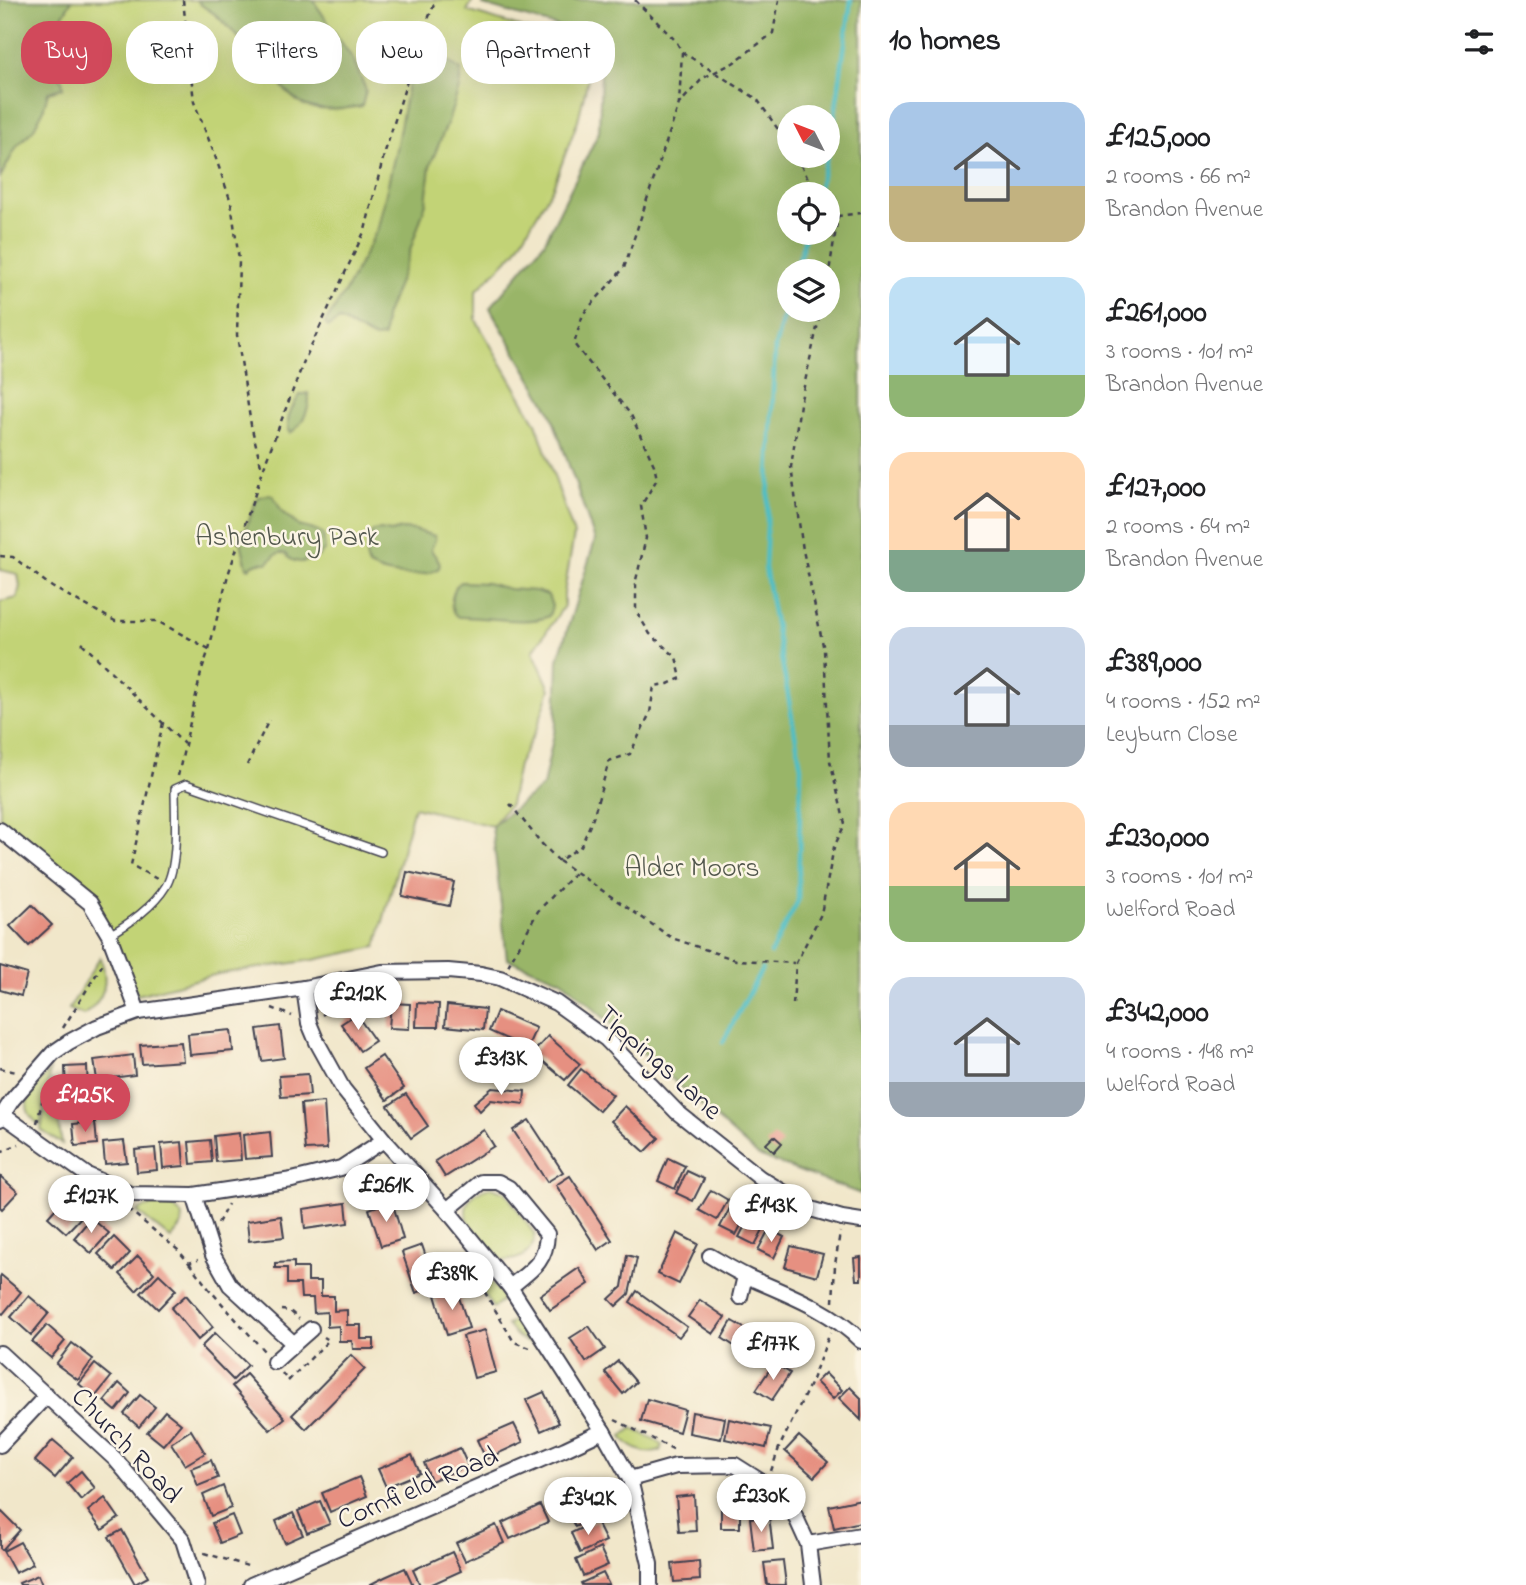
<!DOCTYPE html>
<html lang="en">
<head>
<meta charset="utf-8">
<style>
  :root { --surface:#fff; --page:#f2f2f2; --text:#202124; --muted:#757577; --accent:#d1495b }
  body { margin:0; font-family:"Indie Flower",sans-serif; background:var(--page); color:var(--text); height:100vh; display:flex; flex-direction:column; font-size:26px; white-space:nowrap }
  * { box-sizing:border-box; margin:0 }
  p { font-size:23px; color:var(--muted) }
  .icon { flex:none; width:38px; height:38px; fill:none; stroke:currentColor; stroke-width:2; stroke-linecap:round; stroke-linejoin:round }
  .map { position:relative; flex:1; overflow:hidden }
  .panel { display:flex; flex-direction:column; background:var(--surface); width:665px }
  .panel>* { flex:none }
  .top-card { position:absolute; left:21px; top:21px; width:665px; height:63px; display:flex; gap:14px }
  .needle { width:46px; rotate:312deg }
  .fabs { position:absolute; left:777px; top:105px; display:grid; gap:14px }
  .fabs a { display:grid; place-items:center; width:63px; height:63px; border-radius:50%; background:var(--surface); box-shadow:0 7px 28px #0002; font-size:35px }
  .price { position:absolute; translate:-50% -60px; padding:0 16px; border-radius:24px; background:#fff; color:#222; font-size:23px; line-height:46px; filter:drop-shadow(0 2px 4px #0008) }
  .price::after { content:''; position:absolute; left:50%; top:42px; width:21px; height:16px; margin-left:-10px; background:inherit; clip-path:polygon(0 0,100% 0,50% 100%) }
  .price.on { background:var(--accent); color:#fff }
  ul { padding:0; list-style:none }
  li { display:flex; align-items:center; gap:21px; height:175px; padding:0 28px }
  li span { display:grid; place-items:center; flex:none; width:196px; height:140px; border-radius:21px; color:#555 }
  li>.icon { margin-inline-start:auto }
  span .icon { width:84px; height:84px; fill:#fffc; stroke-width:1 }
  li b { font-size:30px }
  h2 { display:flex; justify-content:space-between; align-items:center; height:84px; padding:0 28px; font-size:30px }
  .pill { padding:0 24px; border-radius:28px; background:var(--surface); box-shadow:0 7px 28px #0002; font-size:24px; line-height:63px }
  .pill.on { background:var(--accent); color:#fff }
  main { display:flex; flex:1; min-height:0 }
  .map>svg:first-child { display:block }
</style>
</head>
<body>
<main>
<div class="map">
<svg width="861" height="1585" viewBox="0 0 861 1585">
  <rect width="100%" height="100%" fill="#fcf5e5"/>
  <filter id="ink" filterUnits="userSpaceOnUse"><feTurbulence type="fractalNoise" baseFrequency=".0143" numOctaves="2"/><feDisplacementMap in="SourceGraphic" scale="14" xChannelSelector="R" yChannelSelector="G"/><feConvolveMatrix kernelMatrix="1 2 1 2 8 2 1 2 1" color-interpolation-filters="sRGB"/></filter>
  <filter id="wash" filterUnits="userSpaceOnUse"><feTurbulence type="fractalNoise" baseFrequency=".00686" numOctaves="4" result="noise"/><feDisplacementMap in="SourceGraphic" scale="28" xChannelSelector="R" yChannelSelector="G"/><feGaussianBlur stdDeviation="1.57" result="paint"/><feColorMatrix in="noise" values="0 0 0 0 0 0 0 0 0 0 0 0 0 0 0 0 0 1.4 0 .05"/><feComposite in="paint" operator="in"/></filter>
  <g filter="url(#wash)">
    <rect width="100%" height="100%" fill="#f1e7ca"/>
    <g fill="#c2d376" stroke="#727a58" stroke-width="2">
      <polygon points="0,0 473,0 467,11 595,50 578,120 553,187 515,252 476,291 476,320 536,423 574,535 564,593 564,606 533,651 550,689 537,728 518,765 510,804 492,826 414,807 376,947 313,960 218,974 137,995 96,903 54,863 0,818 0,602 17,598 20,586 18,574 0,570"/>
      <path d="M 100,957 C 110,982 104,1000 84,1015 L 69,1009 Z"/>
      <path d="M 50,1071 L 40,1125 C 13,1106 34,1087 50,1071 Z"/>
      <polygon points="52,1080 62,1144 41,1130"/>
      <path d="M 492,1187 L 505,1192 L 535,1235 C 533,1255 520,1260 502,1261 C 487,1245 452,1218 472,1197 C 478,1191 484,1188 492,1187 Z"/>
      <polygon points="161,1203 172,1206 183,1216 181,1227 171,1239 137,1212 145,1207"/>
      <polygon points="487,1277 505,1299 493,1308 481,1290 483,1283"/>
      <path d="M 520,1316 L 538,1343 C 524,1345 516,1336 507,1325 Z"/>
      <path d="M 632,1428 L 661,1443 L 662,1445 L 660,1451 C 647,1456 629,1448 622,1437 Z"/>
    </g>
    <g fill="#99b567" stroke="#5e6c51" stroke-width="2" fill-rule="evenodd">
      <polygon points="0,0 72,0 49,39 46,66 62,80 63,88 48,92 43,111 33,130 17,146 0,178"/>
      <path d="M 197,0 L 313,0 L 354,61 L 366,90 L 362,106 C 344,109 319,113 302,104 C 285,94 273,74 261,60 C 247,45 232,31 218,17 C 211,10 202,8 197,0 Z"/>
      <path d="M 486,0 L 861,0 L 861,1194 L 758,1156 L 562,980 L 507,959 L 492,826 L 543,786 L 556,724 L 558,660 L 595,540 L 550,411 L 490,308 L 544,243 L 599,132 L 602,39 L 483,5 ZM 789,117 L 828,117 L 828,156 L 789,156 ZM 789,194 L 828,194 L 828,233 L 789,233 ZM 789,271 L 828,271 L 828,310 L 789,310 Z"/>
      <polygon points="422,40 429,49 461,70 459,88 449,119 430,166 426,203 405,266 385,317 384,337 373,338 340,320 328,327 325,323 346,290 378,228 396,149 409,79"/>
      <path d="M 308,393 C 312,407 302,426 290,433 C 284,419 292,407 300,395 Z"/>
      <path d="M 270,494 L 274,497 L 282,512 L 299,526 L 318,531 L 323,534 L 325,549 C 319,559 301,566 290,559 C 285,555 289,553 281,553 C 275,553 272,559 267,563 C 259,562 255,563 249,568 L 247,568 L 241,542 L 256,501 L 259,497 Z"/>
      <path d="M 402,529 L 415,530 L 435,536 L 435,540 L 431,549 C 434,558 442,559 439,568 C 428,577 398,576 384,572 C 379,571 374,568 369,566 C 363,554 367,542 373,531 L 381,530 L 391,532 Z"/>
      <path d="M 461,582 L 487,583 L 509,589 L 536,591 L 548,595 L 552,606 L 549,616 C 528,626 483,616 458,617 C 447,609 452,597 456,586 Z"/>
    </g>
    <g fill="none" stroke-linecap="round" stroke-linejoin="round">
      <g stroke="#4fbec5" stroke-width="4.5">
        <polyline points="819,186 831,143 851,0"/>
        <polyline points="796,271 806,233"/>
        <polyline points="770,954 798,901 801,767 765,568 775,347 789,295"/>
        <polyline points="723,1042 762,969"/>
      </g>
    </g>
    <g id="blocks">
      <g fill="#e69081">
        <polygon points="407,872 454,882 449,906 402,896"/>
        <polygon points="32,905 52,925 29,946 10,926"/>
        <polygon points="0,966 27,974 21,996 0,990"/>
        <polygon points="391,1003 410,1004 409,1029 389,1028"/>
        <polygon points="417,1003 439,1004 438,1027 416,1027"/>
        <polygon points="447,1005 485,1009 483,1030 445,1026"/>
        <polygon points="497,1011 536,1028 527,1048 489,1031"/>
        <polygon points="356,1014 375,1041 360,1051 341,1024"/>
        <polygon points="280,1026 284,1058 262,1061 257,1029"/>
        <polygon points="231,1030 233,1051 190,1055 188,1034"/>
        <polygon points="548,1036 580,1064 565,1080 533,1053"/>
        <polygon points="181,1042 183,1061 142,1064 140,1045"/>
        <polygon points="133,1055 135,1075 97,1080 94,1060"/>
        <polygon points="382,1056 404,1088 387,1100 364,1068"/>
        <polygon points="87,1066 88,1091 66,1092 65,1067"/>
        <polygon points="581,1069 613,1095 599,1111 568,1085"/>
        <polygon points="308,1074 310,1095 281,1097 279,1076"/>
        <polygon points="492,1088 525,1091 524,1104 491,1100 480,1111 474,1103"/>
        <polygon points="406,1094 428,1126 411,1138 388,1106"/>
        <polygon points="324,1102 327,1149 305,1150 301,1104"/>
        <polygon points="625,1106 659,1138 645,1152 611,1121"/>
        <polygon points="529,1120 563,1172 547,1182 513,1130"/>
        <polygon points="95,1122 97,1144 75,1146 73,1124"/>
        <polygon points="484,1130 494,1146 445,1177 435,1161"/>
        <polygon points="270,1132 272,1157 245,1159 243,1135"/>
        <polygon points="239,1133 241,1160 216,1162 214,1136"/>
        <polygon points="774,1136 782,1143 774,1152 766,1144"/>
        <polygon points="210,1140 212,1162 191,1164 189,1142"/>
        <polygon points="124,1141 127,1162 105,1164 103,1143"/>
        <polygon points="182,1142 184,1166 163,1168 161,1144"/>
        <polygon points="155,1148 157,1170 137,1172 135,1150"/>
        <polygon points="668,1158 685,1166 675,1189 658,1181"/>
        <polygon points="687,1171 704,1179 693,1201 676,1193"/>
        <polygon points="0,1176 18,1192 2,1209 0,1207"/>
        <polygon points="570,1176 612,1240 598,1250 556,1185"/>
        <polygon points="711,1190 728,1200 717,1220 699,1210"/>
        <polygon points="66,1197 85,1213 66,1233 48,1217"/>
        <polygon points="392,1201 403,1239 381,1246 369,1209"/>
        <polygon points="346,1203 348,1223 305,1229 303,1209"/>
        <polygon points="731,1206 747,1214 736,1235 720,1227"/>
        <polygon points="281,1216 284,1237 249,1241 247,1221"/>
        <polygon points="750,1216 766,1224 755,1245 739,1237"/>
        <polygon points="91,1218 109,1233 91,1253 74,1238"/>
        <polygon points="769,1229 784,1237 774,1258 758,1250"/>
        <polygon points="677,1233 698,1244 679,1284 658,1274"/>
        <polygon points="114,1237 130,1253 115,1270 98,1254"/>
        <polygon points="422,1245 436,1286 416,1293 402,1252"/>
        <polygon points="791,1246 823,1254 817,1276 785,1267"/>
        <polygon points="627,1255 637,1258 629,1294 616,1306 609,1299 622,1287"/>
        <polygon points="138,1256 154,1273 136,1291 120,1274"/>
        <polygon points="861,1257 861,1280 856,1280 854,1258"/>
        <polygon points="294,1262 294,1268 308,1268 308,1281 321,1281 321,1296 334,1296 334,1311 347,1310 347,1325 361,1325 361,1339 374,1339 374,1349 353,1349 352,1341 339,1341 339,1326 327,1327 327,1312 314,1313 313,1298 301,1298 300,1284 287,1284 287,1268 275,1268 275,1263"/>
        <polygon points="579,1268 589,1284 550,1310 540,1295"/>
        <polygon points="159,1274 176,1290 158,1309 141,1293"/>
        <polygon points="1,1275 21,1292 3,1314 0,1312 0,1277"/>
        <polygon points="456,1288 469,1328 447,1335 435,1295"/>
        <polygon points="637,1291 687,1327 679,1337 630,1302"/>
        <polygon points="186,1295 213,1327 198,1340 171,1308"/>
        <polygon points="29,1296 49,1313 31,1335 11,1317"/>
        <polygon points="700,1300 725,1317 713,1334 688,1317"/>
        <polygon points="732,1321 756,1335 745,1353 722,1338"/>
        <polygon points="47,1325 65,1341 51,1358 32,1342"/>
        <polygon points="589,1326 605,1349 586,1362 570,1338"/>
        <polygon points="485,1330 496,1372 474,1378 463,1336"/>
        <polygon points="791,1332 807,1341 791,1368 775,1358"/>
        <polygon points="215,1333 248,1365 233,1380 201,1347"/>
        <polygon points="72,1343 93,1359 78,1380 56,1364"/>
        <polygon points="351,1355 365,1369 306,1429 292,1415"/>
        <polygon points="618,1361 636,1382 623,1394 605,1372"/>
        <polygon points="774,1363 790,1373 772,1400 756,1390"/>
        <polygon points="95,1364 111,1377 95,1397 79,1384"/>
        <polygon points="825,1373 842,1390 833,1399 816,1382"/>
        <polygon points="246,1374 285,1418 270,1430 232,1386"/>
        <polygon points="119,1383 130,1393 116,1411 104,1401"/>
        <polygon points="850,1387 861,1398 861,1420 839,1398"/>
        <polygon points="544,1392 559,1423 541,1431 526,1400"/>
        <polygon points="140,1395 155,1407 139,1427 124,1414"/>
        <polygon points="647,1399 685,1410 679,1432 641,1421"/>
        <polygon points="165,1411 181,1424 163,1445 147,1432"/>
        <polygon points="692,1412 725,1418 721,1439 689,1433"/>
        <polygon points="729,1419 771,1428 766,1448 725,1439"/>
        <polygon points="514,1424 523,1442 486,1459 477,1440"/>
        <polygon points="191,1430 205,1453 185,1465 171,1443"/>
        <polygon points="799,1436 828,1462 814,1477 785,1451"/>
        <polygon points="53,1440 73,1457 55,1478 35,1461"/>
        <polygon points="460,1448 468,1466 431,1481 424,1463"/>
        <polygon points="412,1455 420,1473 386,1487 378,1469"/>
        <polygon points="211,1460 218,1478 198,1486 191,1468"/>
        <polygon points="81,1471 95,1488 81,1500 67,1483"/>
        <polygon points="359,1477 367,1496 330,1512 322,1493"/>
        <polygon points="585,1477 592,1491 569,1502 562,1489"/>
        <polygon points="223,1486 231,1508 211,1516 203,1495"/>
        <polygon points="694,1495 696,1531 679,1532 676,1497"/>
        <polygon points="105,1498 119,1518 102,1530 88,1511"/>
        <polygon points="591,1498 599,1515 575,1527 566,1509"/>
        <polygon points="861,1499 861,1522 834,1528 829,1506"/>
        <polygon points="320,1501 330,1524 307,1533 298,1511"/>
        <rect x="721" y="1503" width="19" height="25"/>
        <polygon points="540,1505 548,1522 510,1539 502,1523"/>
        <polygon points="2,1512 20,1530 2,1550 0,1548 0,1514"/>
        <polygon points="293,1513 303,1535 285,1543 276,1521"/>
        <polygon points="232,1515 240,1535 220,1543 212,1523"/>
        <polygon points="769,1516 773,1549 754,1551 750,1518"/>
        <polygon points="596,1521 606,1541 580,1553 571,1533"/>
        <polygon points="496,1525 504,1543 465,1561 456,1543"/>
        <polygon points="122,1530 148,1577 135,1584 109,1537"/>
        <polygon points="20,1542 33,1564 15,1573 3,1551"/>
        <polygon points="600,1548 608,1565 583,1576 576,1560"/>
        <polygon points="452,1552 461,1571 430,1585 420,1585 413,1570"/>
        <polygon points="699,1561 700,1580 674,1582 672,1564"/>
        <polygon points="783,1561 786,1585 767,1585 764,1563"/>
        <polygon points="405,1568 413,1585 369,1585 385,1577"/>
        <polygon points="603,1573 609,1585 582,1585 581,1583"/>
        <polygon points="38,1575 42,1585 20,1585 19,1583"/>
      </g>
    </g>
  </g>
  <g filter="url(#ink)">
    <use href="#blocks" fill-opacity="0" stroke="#414050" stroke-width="2"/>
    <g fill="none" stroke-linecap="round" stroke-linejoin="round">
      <g stroke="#414050" stroke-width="10">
        <path id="lane" d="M 109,935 C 129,924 154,906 166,886 C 179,864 175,815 175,789 L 186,784 L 381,852"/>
      </g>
      <g stroke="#414050" stroke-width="18">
        <g id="street">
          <polyline points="0,830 90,903 109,935 138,1012"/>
          <polyline points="304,988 309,1023 317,1042 343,1089 384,1140 447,1210 510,1287 603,1431 630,1479 650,1564 650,1585"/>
          <polyline points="3,1115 87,1175 130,1194 194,1195 292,1180 341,1168 384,1140"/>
          <polyline points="0,1119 12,1100 53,1053 69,1042 97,1027 138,1012 304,988 382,972 448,971 481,974 500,978 556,1003 606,1039 677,1112 760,1178 811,1209 842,1218 861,1221"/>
          <polyline points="194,1195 213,1255 230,1285 294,1344 311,1329"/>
          <path d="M 447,1210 L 481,1182 L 498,1182 L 509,1188 L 547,1234 C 546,1263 531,1270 510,1287"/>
          <path d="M 710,1256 C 722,1263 735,1271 748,1277 C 787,1294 831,1310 861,1341"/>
          <polyline points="740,1297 745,1276"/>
          <polyline points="0,1353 115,1459 183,1540 197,1585"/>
          <polyline points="274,1362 294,1344"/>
          <polyline points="0,1445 47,1395"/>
          <polyline points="630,1479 676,1466 735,1465 765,1484 792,1509 808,1544 813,1585"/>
          <polyline points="808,1544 861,1535"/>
          <polyline points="251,1585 565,1449 603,1431"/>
        </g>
      </g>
      <g stroke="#414050" stroke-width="2.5" stroke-dasharray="5 5" stroke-linecap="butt">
        <polyline points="183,0 194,102 214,153 231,202 239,260 237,335 251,425 262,469"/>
        <polyline points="635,0 676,41 682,52 679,104"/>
        <polyline points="682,52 757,99 789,145"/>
        <polyline points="796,156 816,194"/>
        <polyline points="828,211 838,216 861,213"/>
        <polyline points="828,278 838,216"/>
        <polyline points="0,556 13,557 52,587 115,621 157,621 209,649"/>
        <polyline points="82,643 184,744"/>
        <polyline points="247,765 269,720"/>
        <polyline points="178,776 201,673 209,649 228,575 267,458 304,361 365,230 384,155 421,36 436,0"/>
        <polyline points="510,804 542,844 559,861 581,846 593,818 609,761 630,754 650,713 654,686 668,684 681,678 676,657 650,634 636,611 636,580 646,538 641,506 657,479 654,465 631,415 574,344 583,314 624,268 679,104 703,78 733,63 773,33 779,0"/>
        <polyline points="559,861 672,938 736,960 794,963"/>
        <polyline points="157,879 131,865 163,723"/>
        <polyline points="508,966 538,911 575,873"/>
        <polyline points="793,1004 796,963 821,914 834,847 845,824 830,761 824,650 803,550 791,467 800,404 821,310"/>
        <polyline points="272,1008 292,1016"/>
        <polyline points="322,1015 351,994"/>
        <polyline points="63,1028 104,962"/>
        <polyline points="0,1068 16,1072"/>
        <polyline points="37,1123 46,1085"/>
        <polyline points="0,1152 19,1144"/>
        <polyline points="128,1209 178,1250 189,1263 198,1260"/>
        <polyline points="218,1223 228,1204"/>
        <polyline points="189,1263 209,1289 264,1351"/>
        <polyline points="473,1265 473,1272 514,1342 530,1348"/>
        <polyline points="833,1302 835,1265 840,1232"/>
        <polyline points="281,1310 290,1311 299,1319"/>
        <polyline points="282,1373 288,1381 329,1340 324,1337"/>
        <polyline points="615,1420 675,1450"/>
        <polyline points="771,1471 779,1448 811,1382 830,1333"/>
        <polyline points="204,1553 251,1567"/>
      </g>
      <use href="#lane" stroke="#fff" stroke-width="7"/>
      <use href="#street" stroke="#fff" stroke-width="14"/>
    </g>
  </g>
  <g text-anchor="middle" stroke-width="5" stroke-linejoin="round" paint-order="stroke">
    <g font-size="28" fill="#52574d" stroke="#fcf5e5">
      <text x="287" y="545">Ashenbury Park</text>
      <text x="692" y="876">Alder Moors</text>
    </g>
    <g font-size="28" fill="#22223b" stroke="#fcf5e5">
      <text transform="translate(661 1061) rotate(42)" y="10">Tippings Lane</text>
      <text transform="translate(128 1444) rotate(47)" y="10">Church Road</text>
      <text transform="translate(417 1486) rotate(-23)" y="10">Cornfield Road</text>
    </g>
  </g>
</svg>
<div class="fabs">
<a><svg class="needle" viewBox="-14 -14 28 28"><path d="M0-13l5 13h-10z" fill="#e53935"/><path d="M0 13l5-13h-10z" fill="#757577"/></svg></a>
<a><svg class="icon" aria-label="locate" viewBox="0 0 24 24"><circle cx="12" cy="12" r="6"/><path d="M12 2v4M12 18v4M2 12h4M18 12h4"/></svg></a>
<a><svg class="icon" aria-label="layers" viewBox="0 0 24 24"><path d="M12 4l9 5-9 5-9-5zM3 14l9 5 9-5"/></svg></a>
</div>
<b class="price" style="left:358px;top:1032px">£212K</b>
<b class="price" style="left:501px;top:1097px">£313K</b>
<b class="price on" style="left:85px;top:1134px">£125K</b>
<b class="price" style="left:386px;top:1224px">£261K</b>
<b class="price" style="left:91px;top:1235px">£127K</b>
<b class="price" style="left:771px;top:1244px">£143K</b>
<b class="price" style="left:452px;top:1312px">£389K</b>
<b class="price" style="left:773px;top:1382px">£177K</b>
<b class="price" style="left:761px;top:1534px">£230K</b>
<b class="price" style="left:588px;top:1537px">£342K</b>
<div class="top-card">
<a class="pill on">Buy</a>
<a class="pill">Rent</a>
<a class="pill">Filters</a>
<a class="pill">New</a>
<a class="pill">Apartment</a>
</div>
</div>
<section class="panel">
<h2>10 homes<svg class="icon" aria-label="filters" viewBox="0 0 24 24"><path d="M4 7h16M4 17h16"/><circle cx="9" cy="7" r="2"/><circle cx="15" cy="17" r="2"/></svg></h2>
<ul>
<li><span style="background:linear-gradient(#a9c7e8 60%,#c2b280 0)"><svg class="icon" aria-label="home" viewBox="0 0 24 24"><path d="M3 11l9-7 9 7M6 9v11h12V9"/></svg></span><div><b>£125,000</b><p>2 rooms · 66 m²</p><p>Brandon Avenue</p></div></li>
<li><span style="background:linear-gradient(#bfe0f5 70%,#8fb573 0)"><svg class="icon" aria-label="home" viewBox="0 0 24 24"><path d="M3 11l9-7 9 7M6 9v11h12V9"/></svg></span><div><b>£261,000</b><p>3 rooms · 101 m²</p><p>Brandon Avenue</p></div></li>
<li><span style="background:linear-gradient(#ffd9b3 70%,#7fa58c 0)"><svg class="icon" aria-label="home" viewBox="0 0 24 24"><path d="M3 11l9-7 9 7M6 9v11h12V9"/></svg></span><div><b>£127,000</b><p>2 rooms · 64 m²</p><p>Brandon Avenue</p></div></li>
<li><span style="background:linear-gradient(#c9d6e8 70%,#9aa5b1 0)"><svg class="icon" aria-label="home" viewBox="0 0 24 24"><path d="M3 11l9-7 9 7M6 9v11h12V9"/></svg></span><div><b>£389,000</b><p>4 rooms · 152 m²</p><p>Leyburn Close</p></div></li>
<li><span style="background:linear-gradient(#ffd9b3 60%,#8fb573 0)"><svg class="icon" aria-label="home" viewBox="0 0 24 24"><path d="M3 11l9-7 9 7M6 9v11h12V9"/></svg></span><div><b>£230,000</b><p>3 rooms · 101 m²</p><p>Welford Road</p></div></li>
<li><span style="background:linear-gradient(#c9d6e8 75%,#9aa5b1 0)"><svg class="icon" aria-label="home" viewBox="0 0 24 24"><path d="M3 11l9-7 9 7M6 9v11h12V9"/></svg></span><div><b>£342,000</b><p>4 rooms · 148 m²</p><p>Welford Road</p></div></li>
</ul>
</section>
</main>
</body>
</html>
